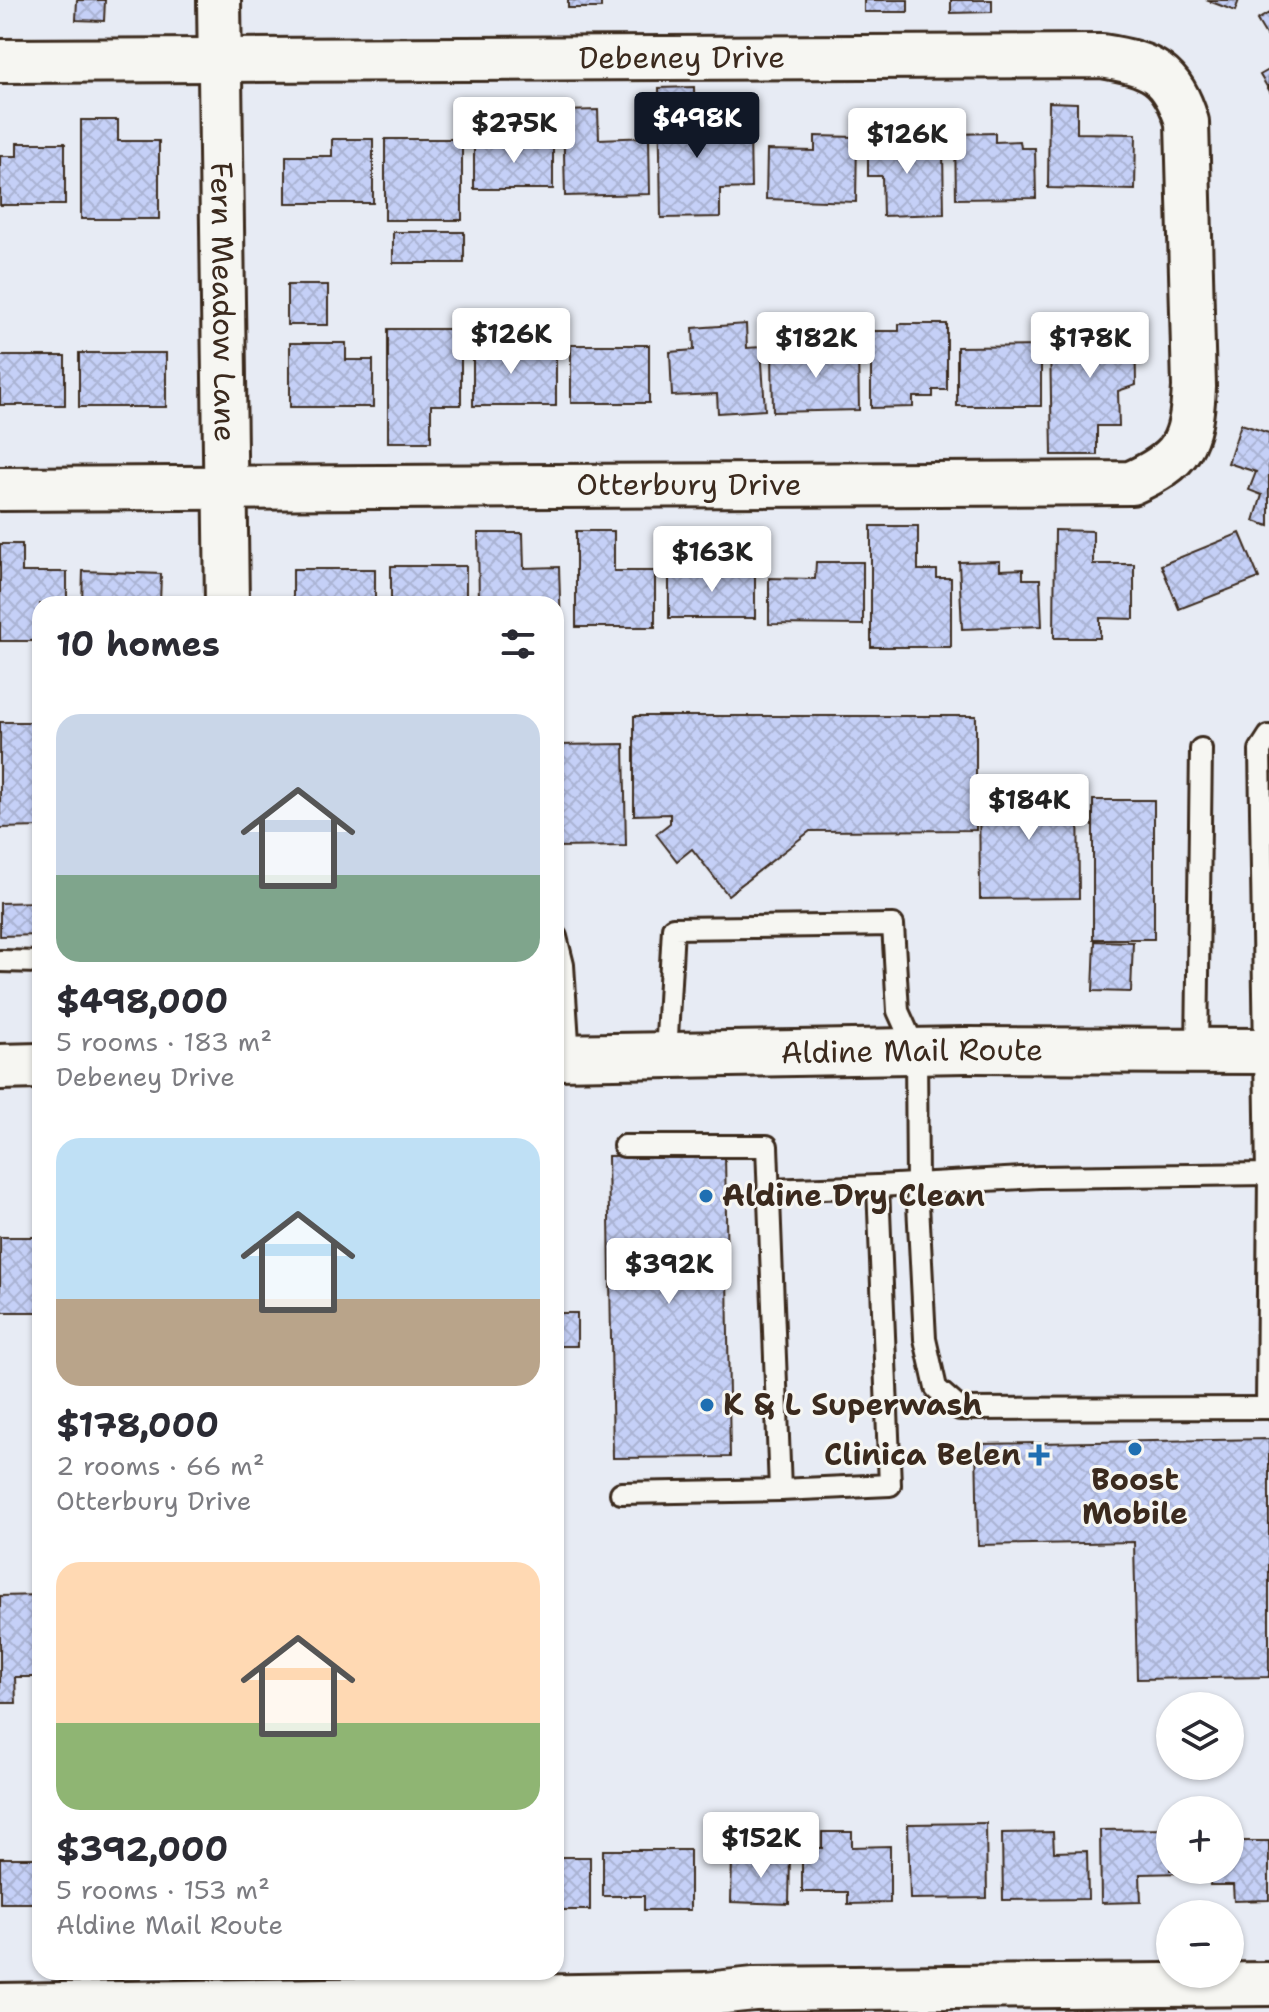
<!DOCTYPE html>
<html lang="en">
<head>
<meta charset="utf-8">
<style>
  :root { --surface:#fff; --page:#f7f7f7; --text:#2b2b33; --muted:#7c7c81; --accent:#111827 }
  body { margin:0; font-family:"Shantell Sans",sans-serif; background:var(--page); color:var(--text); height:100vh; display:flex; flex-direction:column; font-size:30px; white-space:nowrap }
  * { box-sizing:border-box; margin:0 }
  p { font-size:26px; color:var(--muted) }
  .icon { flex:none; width:44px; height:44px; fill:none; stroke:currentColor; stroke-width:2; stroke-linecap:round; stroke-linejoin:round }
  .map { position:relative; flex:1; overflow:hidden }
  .sheet { position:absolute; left:32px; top:596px; width:532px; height:1384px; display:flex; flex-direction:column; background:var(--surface); border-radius:24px; box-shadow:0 2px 6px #0004 }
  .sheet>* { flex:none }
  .tools { position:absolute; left:1156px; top:1692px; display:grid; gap:16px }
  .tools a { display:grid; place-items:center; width:88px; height:88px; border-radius:50%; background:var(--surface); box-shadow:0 2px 6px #0004; font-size:40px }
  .price { position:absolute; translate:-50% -68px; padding:0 18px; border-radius:8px; background:#fff; color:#222; font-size:26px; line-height:52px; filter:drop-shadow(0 2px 4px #0008) }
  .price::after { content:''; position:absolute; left:50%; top:48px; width:24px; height:18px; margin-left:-12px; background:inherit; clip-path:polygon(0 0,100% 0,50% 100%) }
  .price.active { background:var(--accent); color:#fff }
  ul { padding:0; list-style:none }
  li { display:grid; align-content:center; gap:16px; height:424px; padding:0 24px }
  li span { display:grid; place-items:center; height:248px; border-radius:24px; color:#555 }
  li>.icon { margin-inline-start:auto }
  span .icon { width:144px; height:144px; fill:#fffc; stroke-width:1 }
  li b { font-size:34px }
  h2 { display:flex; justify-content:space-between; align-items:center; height:96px; padding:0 24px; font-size:34px }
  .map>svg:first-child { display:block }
</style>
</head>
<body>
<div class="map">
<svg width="1269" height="2012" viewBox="0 0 1269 2012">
  <defs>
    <pattern id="building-cross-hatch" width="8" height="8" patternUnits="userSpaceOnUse" patternTransform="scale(2)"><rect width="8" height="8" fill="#c5d0f7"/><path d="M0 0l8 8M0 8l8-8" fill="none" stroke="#aab3d3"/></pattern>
  </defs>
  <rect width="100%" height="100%" fill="#e7ebf4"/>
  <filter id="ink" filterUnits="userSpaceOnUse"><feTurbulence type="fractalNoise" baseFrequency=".0125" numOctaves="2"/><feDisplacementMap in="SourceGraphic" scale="16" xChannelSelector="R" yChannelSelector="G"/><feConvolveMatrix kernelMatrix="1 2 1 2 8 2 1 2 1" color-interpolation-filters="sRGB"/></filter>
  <g filter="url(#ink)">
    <g fill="url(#building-cross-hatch)" stroke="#3b2a1e" stroke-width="2">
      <polygon points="77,0 105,0 104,21 76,20"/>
      <rect x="568" y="0" width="33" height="8"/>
      <rect x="864" y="0" width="44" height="12"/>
      <polygon points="951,0 992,0 992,12 951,13"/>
      <polygon points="1206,0 1239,0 1235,11"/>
      <polygon points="1269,13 1269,40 1257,20"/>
      <polygon points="1269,70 1269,90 1260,75"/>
      <polygon points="694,87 695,133 750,133 751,188 720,189 720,217 661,218 659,88"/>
      <polygon points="1049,102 1077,103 1077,133 1136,134 1135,190 1048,188"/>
      <polygon points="598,110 599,139 649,137 650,194 565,196 563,111"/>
      <polygon points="81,120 118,120 118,141 159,141 159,219 81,219"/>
      <polygon points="995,133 995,142 1020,141 1021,148 1035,148 1036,198 956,199 955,134"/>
      <polygon points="815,136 857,137 856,202 766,199 767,150 815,151"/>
      <polygon points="908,136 908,145 943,150 944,214 883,216 882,176 868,176 868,137"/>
      <polygon points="332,139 373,139 373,203 286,203 286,156 332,156"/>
      <rect x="385" y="139" width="77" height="81"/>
      <rect x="474" y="141" width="79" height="48"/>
      <polygon points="17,143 65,143 65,205 0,205 0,156 17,156"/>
      <rect x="393" y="232" width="71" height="31"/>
      <rect x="287" y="285" width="41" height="40"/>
      <polygon points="1135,316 1136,385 1118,391 1119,426 1097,426 1097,455 1052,455 1050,341 1066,341 1065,317"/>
      <polygon points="746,324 747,348 761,347 765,410 718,413 717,394 672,396 670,352 694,350 693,328"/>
      <polygon points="899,324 947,324 947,390 933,390 933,397 913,397 913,407 871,408 871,331 899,331"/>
      <polygon points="388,329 461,329 461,405 431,405 431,442 388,442"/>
      <polygon points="473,335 507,335 507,356 556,356 556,406 473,406"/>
      <polygon points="290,343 346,343 346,360 373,360 373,407 290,407"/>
      <rect x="571" y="345" width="78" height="58"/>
      <polygon points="1041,346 1041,406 957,406 957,347"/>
      <polygon points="858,349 859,410 773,412 772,351"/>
      <rect x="79" y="353" width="87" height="54"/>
      <rect x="0" y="356" width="65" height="49"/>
      <polygon points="1241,424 1269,433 1269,526 1254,521 1262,495 1249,490 1256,472 1228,463"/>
      <polygon points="871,526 918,526 918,570 937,570 937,578 951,578 951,647 871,647"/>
      <polygon points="1055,530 1093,531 1093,564 1134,564 1134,619 1100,618 1100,638 1054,638"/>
      <polygon points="576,531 614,531 614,571 655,571 655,627 576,627"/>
      <polygon points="478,533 523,533 524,568 559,567 561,630 556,630 556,604 479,604"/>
      <polygon points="1240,533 1259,578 1179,609 1161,565"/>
      <polygon points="0,544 22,544 22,572 67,572 67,604 40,604 40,641 0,641"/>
      <polygon points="1000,561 1000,570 1023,569 1023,579 1040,579 1042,626 962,629 959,562"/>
      <polygon points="816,562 863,562 863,625 769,624 769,578 815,579"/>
      <rect x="391" y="566" width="75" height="38"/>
      <rect x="293" y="569" width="82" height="35"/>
      <rect x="669" y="569" width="86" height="49"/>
      <polygon points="83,571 161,574 160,604 82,604"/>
      <polygon points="634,716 976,716 976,830 810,831 728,895 692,849 677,861 656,834 670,823 670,814 634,815"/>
      <polygon points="0,722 40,722 40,827 0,828"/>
      <polygon points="624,744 626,846 556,847 556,745"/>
      <polygon points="1078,786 1079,898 980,899 979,787"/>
      <rect x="1093" y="800" width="61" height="139"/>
      <polygon points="40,902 40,935 0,936 0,903"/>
      <polygon points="1095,941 1133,942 1131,992 1093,991"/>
      <polygon points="725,1154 730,1457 613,1458 608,1156"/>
      <rect x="0" y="1237" width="40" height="75"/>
      <rect x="556" y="1313" width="21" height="33"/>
      <polygon points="1269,1439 1269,1677 1137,1679 1134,1542 978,1545 976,1444"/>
      <polygon points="40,1595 40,1677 15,1677 16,1703 0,1703 0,1596"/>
      <polygon points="986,1823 987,1898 910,1899 908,1824"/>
      <polygon points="1170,1829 1170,1870 1185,1870 1185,1873 1140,1874 1141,1902 1101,1903 1100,1830"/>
      <polygon points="822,1832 852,1832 852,1847 890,1846 890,1903 848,1904 848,1892 802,1892 802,1848 822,1848"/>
      <polygon points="1053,1832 1054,1852 1087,1851 1088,1899 1003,1900 1002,1833"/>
      <polygon points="1230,1841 1269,1841 1269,1900 1234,1901 1233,1885 1210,1885 1209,1870 1230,1870"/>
      <polygon points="603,1850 690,1850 690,1910 644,1910 644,1896 603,1896"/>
      <polygon points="732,1856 790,1857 789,1904 731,1902"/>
      <rect x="556" y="1857" width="34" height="53"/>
      <rect x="0" y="1858" width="40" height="45"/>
    </g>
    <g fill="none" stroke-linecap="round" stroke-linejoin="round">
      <g stroke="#3b2a1e" stroke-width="26">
        <g id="service">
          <polyline points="556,937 563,965 569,1057"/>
          <polyline points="0,961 40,962"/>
          <polyline points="1197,1051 1201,749"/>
          <polyline points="666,1055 673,928 893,925 898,1011 916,1051 917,1185 925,1339 936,1388 960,1409 1269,1408"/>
          <polyline points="878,1186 1039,1177 1267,1174 1260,750 1269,736"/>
          <polyline points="768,1190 878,1186 890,1485 780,1490"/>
          <polyline points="1267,1408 1269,1174"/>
          <polyline points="621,1493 780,1490 767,1146 624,1146"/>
        </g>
      </g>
      <g stroke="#3b2a1e" stroke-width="48">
        <g id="minor">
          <path id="s1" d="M 219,0 L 227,604"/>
          <path id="s2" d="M 0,61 L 1102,56 C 1152,64 1172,73 1187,122 L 1194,387 C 1191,443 1183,460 1131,483 L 0,489"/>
          <polyline points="0,2005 706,1994 754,1989 1269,1984"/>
        </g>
      </g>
      <g stroke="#3b2a1e" stroke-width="50">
        <g id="secondary">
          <path id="s3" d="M 556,1057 L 966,1050 L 1269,1051"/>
          <polyline points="0,1067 40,1066"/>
        </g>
      </g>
      <use href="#service" stroke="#f6f6f2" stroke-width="20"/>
      <use href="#minor" stroke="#f6f6f2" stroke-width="42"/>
      <use href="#secondary" stroke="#f6f6f2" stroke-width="44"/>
    </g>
  </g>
  <g fill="#1f6fb2" stroke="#f6f6f2" stroke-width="3">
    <circle cx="706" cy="1196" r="8"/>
    <circle cx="707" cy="1405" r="8"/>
    <circle cx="1135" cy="1449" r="8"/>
    <path d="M1035 1443h8v8h8v8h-8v8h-8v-8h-8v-8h8z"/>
  </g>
  <g text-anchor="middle" stroke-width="6" stroke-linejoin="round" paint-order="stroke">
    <g font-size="30" fill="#3b2a1e" stroke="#f6f6f2">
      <text dy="10" stroke="none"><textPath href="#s2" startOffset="682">Debeney Drive</textPath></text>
      <text dy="10" stroke="none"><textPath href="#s1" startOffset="302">Fern Meadow Lane</textPath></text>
      <text x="689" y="495">Otterbury Drive</text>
      <text dy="10" stroke="none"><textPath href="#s3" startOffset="356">Aldine Mail Route</textPath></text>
    </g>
    <g font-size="30" font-weight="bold" fill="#3b2a1e" stroke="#f6f6f2" text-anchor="start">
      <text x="722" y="1206">Aldine Dry Clean</text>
      <text x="723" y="1415">K &amp; L Superwash</text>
      <text x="1021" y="1465" text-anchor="end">Clinica Belen</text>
      <text x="1135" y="1490" text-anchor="middle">Boost<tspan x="1135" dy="34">Mobile</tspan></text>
    </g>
  </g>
</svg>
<div class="tools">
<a><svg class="icon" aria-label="layers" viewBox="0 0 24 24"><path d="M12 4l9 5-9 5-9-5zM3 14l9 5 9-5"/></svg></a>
<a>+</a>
<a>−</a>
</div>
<b class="price active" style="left:697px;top:160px">$498K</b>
<b class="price" style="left:514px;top:165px">$275K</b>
<b class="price" style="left:907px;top:176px">$126K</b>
<b class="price" style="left:511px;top:376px">$126K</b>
<b class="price" style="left:816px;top:380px">$182K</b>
<b class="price" style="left:1090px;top:380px">$178K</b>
<b class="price" style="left:712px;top:594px">$163K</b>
<b class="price" style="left:1029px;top:842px">$184K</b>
<b class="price" style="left:669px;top:1306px">$392K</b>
<b class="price" style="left:761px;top:1880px">$152K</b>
<section class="sheet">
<h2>10 homes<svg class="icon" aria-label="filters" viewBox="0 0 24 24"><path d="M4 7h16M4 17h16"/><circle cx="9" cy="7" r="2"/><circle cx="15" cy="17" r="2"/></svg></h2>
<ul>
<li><span style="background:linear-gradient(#c9d6e8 65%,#7fa58c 0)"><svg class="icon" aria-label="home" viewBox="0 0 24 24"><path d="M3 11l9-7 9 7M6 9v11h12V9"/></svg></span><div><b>$498,000</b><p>5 rooms · 183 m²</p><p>Debeney Drive</p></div></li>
<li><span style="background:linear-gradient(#bfe0f5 65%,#b9a48a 0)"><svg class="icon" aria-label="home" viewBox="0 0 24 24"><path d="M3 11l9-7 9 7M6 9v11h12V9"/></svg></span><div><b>$178,000</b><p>2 rooms · 66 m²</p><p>Otterbury Drive</p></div></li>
<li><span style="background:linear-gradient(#ffd9b3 65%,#8fb573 0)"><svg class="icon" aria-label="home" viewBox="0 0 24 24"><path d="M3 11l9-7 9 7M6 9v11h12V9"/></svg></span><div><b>$392,000</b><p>5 rooms · 153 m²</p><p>Aldine Mail Route</p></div></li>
</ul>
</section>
</div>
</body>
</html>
